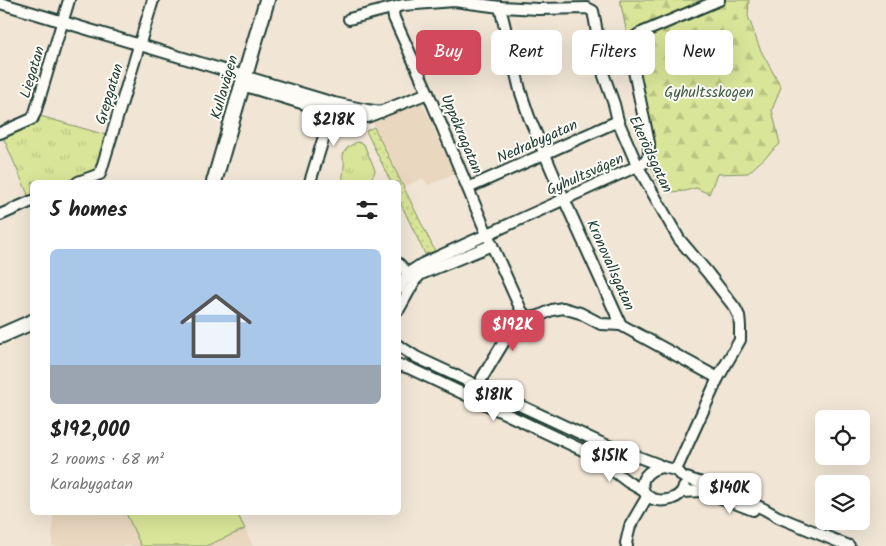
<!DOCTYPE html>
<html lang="en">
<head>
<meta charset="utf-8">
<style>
  :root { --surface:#fff; --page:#f2f2f2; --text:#222; --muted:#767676; --accent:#d1495b }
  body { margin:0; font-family:Kalam,sans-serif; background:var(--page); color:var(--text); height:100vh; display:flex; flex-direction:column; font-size:19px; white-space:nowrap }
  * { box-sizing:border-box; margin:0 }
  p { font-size:16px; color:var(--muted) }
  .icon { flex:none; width:28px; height:28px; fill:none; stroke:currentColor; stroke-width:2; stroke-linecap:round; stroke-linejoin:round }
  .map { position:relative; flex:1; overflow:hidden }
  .drawer { position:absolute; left:30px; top:180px; width:371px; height:335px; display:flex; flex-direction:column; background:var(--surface); border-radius:8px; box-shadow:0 5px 20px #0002 }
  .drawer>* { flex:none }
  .hud { position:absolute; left:416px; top:30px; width:394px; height:45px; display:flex; gap:10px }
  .tools { position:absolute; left:815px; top:410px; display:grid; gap:10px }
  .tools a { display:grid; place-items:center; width:55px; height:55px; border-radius:8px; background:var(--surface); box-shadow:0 5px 20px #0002; font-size:25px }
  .price { position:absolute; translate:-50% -42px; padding:0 11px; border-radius:10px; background:#fff; color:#222; font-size:16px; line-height:32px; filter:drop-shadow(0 1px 2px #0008) }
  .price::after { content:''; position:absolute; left:50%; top:30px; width:15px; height:11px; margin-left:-8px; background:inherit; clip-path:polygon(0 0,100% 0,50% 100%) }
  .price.current { background:var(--accent); color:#fff }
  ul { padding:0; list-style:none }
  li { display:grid; align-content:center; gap:10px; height:265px; padding:0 20px }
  li span { display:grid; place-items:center; height:155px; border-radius:8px; color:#555 }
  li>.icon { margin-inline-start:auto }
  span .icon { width:90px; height:90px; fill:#fffc; stroke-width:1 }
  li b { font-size:21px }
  h2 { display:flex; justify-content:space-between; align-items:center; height:60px; padding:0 20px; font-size:21px }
  .tag { padding:0 18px; border-radius:8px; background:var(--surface); box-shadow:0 5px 20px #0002; font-size:18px; line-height:45px }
  .tag.current { background:var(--accent); color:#fff }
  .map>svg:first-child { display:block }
</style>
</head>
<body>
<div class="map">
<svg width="886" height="546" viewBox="0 0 886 546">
  <defs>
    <pattern id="grass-dots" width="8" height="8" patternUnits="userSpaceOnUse" patternTransform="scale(1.25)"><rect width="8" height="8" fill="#d9e598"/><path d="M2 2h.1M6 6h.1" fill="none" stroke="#bac584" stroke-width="1.8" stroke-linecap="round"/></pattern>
    <pattern id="forest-firs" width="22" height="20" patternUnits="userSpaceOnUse" patternTransform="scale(1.25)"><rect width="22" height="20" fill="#d9e598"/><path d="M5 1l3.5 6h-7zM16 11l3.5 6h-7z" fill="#bac584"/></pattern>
    <pattern id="park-tufts" width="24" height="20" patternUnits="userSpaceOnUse" patternTransform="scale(1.25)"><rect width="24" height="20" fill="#d9e598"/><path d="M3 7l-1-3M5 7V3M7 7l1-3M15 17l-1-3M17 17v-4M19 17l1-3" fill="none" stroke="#bac584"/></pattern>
  </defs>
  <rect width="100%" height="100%" fill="#f1e6d6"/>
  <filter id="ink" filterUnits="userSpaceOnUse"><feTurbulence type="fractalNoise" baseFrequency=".02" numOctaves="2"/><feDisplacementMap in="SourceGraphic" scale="10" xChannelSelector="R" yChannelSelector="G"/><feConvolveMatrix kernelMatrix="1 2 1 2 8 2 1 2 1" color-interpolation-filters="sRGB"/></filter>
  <g filter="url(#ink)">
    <g fill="#e9d7bf">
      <polygon points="421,100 454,174 428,185 423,178 404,187 372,121"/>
      <polygon points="53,512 237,513 253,546 52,546"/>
    </g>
    <polygon fill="url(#grass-dots)" stroke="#7c9166" points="374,127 435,251 425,254 399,200 399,182 391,182 366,131"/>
    <polygon fill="url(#forest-firs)" stroke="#7c9166" points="620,0 749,0 748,16 760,49 781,87 772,110 780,144 748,173 717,174 709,194 696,188 685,191 669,192 663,189 658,183 652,169 654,143 633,46 627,34"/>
    <g fill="url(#park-tufts)" stroke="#7c9166">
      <polygon points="40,116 106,135 95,169 64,182 32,182 32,195 29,197 3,137 39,122"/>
      <path d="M 357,142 L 364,144 C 367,154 373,162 375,171 L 370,182 L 343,182 C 342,176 344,172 344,166 C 345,159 343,163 343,157 C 343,149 351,145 357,142 Z"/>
    </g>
    <polygon fill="#d9e598" stroke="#7c9166" points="126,513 237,513 245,529 206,546 141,546"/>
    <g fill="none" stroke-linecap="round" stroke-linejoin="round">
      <g stroke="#1f3d34" stroke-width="14">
        <g id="street">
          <polyline points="0,3 334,103 367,110 381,112"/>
          <polyline points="500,7 520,90 529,117 564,199 621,325 718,378"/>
          <polyline points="395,8 393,12 394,18 428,93 487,234 522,312 529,318 539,316 552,310 563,308 580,313 601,324 621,325"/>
          <polyline points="349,19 403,5 454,1 500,7 538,9 587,8 593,11 595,21 604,76 614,104 618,121 638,167 679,239 707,272 735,308 739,316 740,326 740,340 718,378 676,470"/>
          <polyline points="242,85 331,112 351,116 367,117 428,93"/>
          <polyline points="0,133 32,119 35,113 69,0"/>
          <polyline points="78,182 100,174 153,0"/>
          <polyline points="310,182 333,107"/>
          <polyline points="468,188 618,121"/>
          <polyline points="0,215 32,201"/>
          <polyline points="399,264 412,278"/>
          <path d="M 399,289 L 407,274 L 422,264 L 644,163 L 649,155 L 649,143 L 630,52 C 629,43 633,37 641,33 L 719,0"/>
          <polyline points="399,309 415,280 421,274 492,245"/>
          <path d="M 399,346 L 416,357 L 601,443 L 657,464 C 666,471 674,465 683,477 L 723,490 L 764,509 L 778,517 L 849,546"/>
          <polyline points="399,365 409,368 591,454 628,482 642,490"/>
          <polyline points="482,378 522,312"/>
          <path d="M 662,467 C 630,473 640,508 671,499 C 678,497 682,493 684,487"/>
          <polyline points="682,492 703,491 753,510"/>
          <polyline points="627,546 626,543 630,526 647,497"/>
        </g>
      </g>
      <g stroke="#1f3d34" stroke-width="18">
        <g id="secondary">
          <polyline points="214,182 267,0"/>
          <polyline points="0,336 32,322"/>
        </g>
      </g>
      <use href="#street" stroke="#fdfcf7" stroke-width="10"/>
      <use href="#secondary" stroke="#fdfcf7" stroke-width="14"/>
    </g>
  </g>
  <g text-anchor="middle" stroke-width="4" stroke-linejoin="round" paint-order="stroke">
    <g font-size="15" fill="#1f3d34" stroke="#fdfcf7">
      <text transform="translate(32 72) rotate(-73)" y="5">Liegatan</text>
      <text transform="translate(224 87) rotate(-74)" y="5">Kullavägen</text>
      <text transform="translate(109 94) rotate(-73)" y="5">Grepgatan</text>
      <text transform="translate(462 134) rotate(67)" y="5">Uppåkragatan</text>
      <text transform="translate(537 141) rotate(-24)" y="5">Nedrabygatan</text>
      <text transform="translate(651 154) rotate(65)" y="5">Ekerödsgatan</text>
      <text transform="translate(585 174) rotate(-24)" y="5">Gyhultsvägen</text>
      <text transform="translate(611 265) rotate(66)" y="5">Kronovallsgatan</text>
    </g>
    <g font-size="15" fill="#445f48" stroke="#fdfcf7">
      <text x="709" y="97">Gyhultsskogen</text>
    </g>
  </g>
</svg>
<div class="tools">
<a><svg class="icon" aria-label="locate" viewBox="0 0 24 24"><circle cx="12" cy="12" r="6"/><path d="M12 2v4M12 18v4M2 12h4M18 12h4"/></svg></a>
<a><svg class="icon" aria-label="layers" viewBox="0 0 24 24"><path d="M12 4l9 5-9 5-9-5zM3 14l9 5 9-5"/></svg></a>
</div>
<b class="price" style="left:334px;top:147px">$218K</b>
<b class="price current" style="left:513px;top:352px">$192K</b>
<b class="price" style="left:494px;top:422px">$181K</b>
<b class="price" style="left:610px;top:483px">$151K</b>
<b class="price" style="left:730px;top:515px">$140K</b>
<div class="hud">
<a class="tag current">Buy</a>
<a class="tag">Rent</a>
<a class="tag">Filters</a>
<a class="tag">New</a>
</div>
<section class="drawer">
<h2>5 homes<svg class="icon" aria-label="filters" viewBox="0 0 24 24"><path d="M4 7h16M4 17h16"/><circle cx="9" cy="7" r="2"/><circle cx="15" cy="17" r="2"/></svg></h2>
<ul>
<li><span style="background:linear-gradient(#a9c7e8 75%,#9aa5b1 0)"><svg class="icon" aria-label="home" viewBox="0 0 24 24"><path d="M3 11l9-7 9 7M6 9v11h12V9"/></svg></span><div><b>$192,000</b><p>2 rooms · 68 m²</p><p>Karabygatan</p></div></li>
</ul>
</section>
</div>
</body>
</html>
